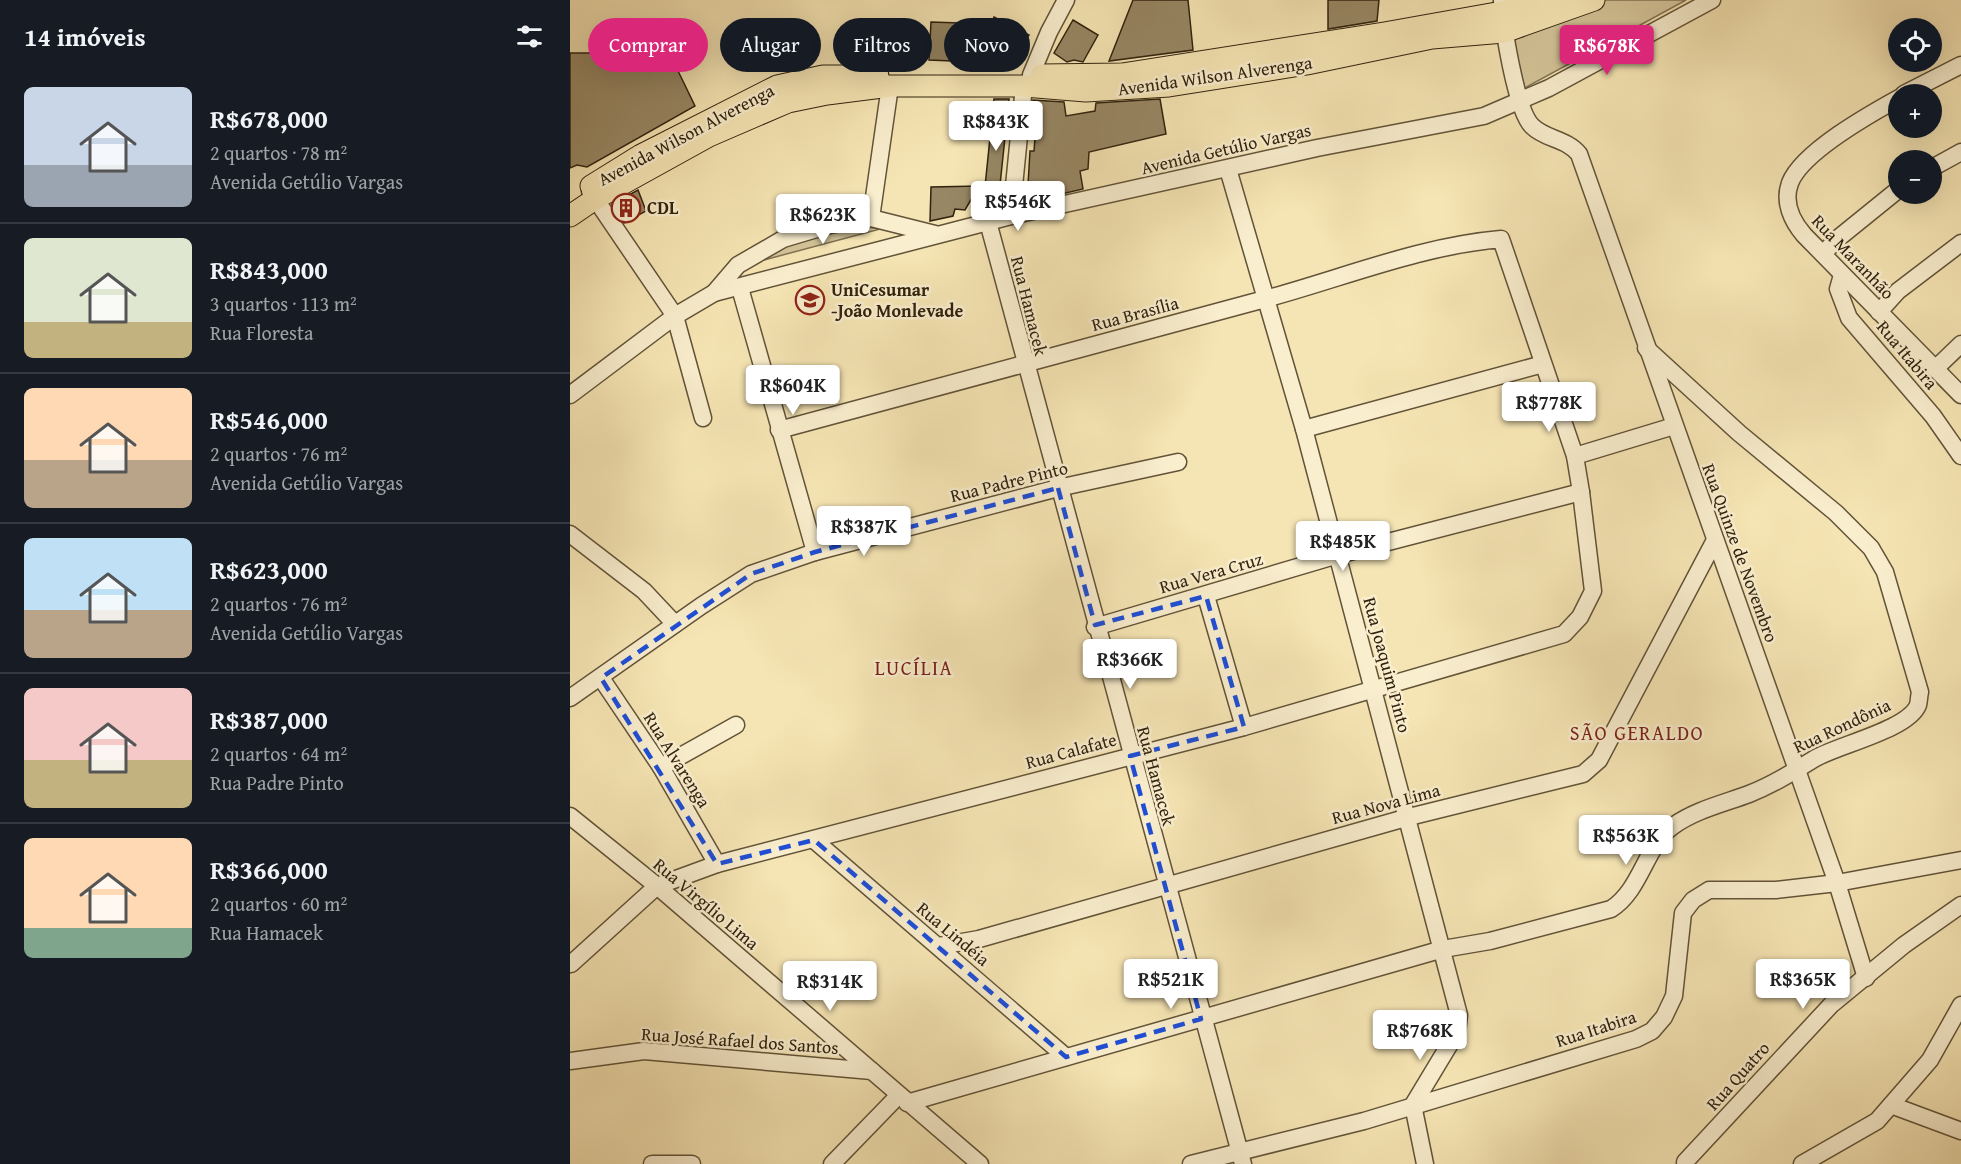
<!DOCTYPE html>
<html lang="pt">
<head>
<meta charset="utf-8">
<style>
  :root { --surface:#171b24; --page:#20242c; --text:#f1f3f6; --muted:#9ea1a6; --line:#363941; --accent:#db2777 }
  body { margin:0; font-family:"Gentium Book Plus",serif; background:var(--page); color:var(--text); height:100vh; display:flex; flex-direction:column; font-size:22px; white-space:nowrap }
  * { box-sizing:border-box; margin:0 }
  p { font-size:20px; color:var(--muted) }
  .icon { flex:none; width:33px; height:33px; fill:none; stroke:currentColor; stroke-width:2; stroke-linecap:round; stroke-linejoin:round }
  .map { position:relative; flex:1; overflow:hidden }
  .side { display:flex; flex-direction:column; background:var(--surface); width:570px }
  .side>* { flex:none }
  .banner { position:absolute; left:18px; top:18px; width:570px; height:54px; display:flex; gap:12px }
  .controls { position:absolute; left:1318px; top:18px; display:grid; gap:12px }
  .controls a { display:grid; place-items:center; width:54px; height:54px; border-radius:50%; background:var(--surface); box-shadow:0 6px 24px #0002; font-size:30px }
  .price { position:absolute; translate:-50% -51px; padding:0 14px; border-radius:6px; background:#fff; color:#222; font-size:20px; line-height:39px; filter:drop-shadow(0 2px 3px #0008) }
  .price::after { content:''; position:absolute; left:50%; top:36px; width:18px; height:14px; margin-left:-9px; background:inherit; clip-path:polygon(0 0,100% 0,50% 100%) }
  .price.current { background:var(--accent); color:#fff }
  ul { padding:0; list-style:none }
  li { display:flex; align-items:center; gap:18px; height:150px; padding:0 24px }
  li+li { border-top:2px solid var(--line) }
  li span { display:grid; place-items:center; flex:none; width:168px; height:120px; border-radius:9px; color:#555 }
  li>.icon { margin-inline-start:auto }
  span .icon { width:72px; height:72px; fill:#fffc; stroke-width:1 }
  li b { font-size:26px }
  h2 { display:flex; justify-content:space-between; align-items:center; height:72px; padding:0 24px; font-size:26px }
  .pill { padding:0 21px; border-radius:27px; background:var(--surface); box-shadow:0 6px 24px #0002; font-size:21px; line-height:54px }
  .pill.current { background:var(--accent); color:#fff }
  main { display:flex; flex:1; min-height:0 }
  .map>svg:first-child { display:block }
</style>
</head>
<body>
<main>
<section class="side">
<h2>14 imóveis<svg class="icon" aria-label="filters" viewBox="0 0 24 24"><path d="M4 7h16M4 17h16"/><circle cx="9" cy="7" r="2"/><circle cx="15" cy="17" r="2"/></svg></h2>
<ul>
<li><span style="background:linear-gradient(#c9d6e8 65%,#9aa5b1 0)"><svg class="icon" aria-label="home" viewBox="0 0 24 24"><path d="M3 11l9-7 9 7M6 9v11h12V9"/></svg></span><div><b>R$678,000</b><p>2 quartos · 78 m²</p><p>Avenida Getúlio Vargas</p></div></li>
<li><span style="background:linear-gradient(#dfe7d0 70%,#c2b280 0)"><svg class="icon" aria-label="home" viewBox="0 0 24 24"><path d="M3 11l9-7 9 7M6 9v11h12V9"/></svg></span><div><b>R$843,000</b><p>3 quartos · 113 m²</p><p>Rua Floresta</p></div></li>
<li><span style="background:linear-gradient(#ffd9b3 60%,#b9a48a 0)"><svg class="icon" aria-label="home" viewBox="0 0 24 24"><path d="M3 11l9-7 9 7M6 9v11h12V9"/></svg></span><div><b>R$546,000</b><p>2 quartos · 76 m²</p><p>Avenida Getúlio Vargas</p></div></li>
<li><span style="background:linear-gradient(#bfe0f5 60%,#b9a48a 0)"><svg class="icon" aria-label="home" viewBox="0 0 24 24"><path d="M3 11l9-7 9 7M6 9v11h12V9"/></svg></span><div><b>R$623,000</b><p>2 quartos · 76 m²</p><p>Avenida Getúlio Vargas</p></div></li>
<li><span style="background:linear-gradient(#f6c9c9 60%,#c2b280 0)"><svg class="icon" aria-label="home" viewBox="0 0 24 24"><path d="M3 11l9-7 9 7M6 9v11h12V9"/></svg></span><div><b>R$387,000</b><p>2 quartos · 64 m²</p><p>Rua Padre Pinto</p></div></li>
<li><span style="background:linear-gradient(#ffd9b3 75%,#7fa58c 0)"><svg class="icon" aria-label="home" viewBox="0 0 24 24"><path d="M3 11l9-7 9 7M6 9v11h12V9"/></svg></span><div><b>R$366,000</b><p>2 quartos · 60 m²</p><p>Rua Hamacek</p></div></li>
</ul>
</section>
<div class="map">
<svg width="1391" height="1164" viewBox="0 0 1391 1164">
  <rect width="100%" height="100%" fill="#f6e5b4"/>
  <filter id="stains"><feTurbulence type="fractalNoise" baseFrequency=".00333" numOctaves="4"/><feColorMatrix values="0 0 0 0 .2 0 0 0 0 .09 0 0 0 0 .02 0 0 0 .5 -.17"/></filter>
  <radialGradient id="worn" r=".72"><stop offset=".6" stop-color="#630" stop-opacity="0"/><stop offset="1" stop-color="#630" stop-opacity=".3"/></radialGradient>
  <g fill="#d4c498" stroke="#827353" stroke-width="1.5">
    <polygon points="1028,0 1116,0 951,90 944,35"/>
    <polygon points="283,225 310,229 194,260 209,246"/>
  </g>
  <g fill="#978764" stroke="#30220e" stroke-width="1.5">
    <polygon points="563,0 618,0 623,50 539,61"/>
    <polygon points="758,0 809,0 807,21 758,29"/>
    <polygon points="424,17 459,35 445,57 406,58 406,62 359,60 361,22 421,24"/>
    <polygon points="503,20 528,35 513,62 504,60 497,62 484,53"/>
    <polygon points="93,40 125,106 17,167 7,165 0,168 0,53 21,53 56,44"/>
    <polygon points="424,99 439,99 428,204 413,206"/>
    <polygon points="590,99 596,134 519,152 518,169 510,171 513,189 457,202 460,151 464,151 466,125 460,127 463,100 494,102 496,116 525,111 526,103"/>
    <polygon points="409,186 395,210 385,209 383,216 360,221 361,187"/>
    <polygon points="68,190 76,211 54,223 42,204"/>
  </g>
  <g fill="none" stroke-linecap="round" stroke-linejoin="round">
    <g stroke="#625338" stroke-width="19">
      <g id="minor">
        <path d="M 932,0 C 932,24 946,110 962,126 C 976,140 996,138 1009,154 L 1267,883 L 1296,978"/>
        <polyline points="461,75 479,32 496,0"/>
        <polyline points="1334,94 1391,65"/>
        <path d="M 1329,98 C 1300,114 1232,152 1220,183 C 1213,202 1222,221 1234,235 L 1391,395"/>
        <polyline points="1362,168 1391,152"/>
        <polyline points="658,169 734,429 889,1015 887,1032 843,1105 855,1164"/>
        <polyline points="20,191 105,316 133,418"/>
        <polyline points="441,216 454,86"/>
        <polyline points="301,218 320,86"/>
        <polyline points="418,222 673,1164"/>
        <polyline points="1253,254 1266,240 1329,189"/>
        <polyline points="1272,275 1268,289 1279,318 1363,416 1391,456"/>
        <polyline points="170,288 245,552"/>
        <polyline points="144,293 168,265 213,239 260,225 301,218 365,234"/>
        <polyline points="1309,312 1328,291 1391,243"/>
        <polyline points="1365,369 1391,344"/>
        <polyline points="0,395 105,316 144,293 441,216 747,148 914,116 979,88 1142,0"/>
        <polyline points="734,429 973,364"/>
        <polyline points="1005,456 1104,426"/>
        <polyline points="0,534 74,591 105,624"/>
        <polyline points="636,596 674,727"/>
        <polyline points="525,627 768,555 1011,492"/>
        <polyline points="31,678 91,767 147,864"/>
        <polyline points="0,698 131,606 181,574 245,552 488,488 608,462"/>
        <polyline points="91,767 166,725"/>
        <polyline points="0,816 87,886 410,1164"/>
        <polyline points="244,840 496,1057"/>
        <polyline points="369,946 409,939 839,817 1013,774 1029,760 1145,540"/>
        <path d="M 1,964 L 87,886 L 147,864 L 674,727 L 994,634 L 1010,617 L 1023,591 L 1011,492 L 1005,456 L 931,239 C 850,246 773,278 695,299 C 533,343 371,386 209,430"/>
        <polyline points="0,1061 74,1051 302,1071"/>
        <path d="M 337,1103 L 873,949 L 920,941 L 1041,909 C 1072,889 1075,846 1103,826 C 1125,810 1155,803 1179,794 C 1202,785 1223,772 1244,759 C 1267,745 1338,730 1348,705 C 1349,701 1349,696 1350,692 L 1315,572 L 1301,548 L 1266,513 L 1169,433 L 1076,348"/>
        <polyline points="1321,1105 1391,1131"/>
        <polyline points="1115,1162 1261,1005 1334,945 1391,905"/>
        <polyline points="82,1164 122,1164"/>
        <polyline points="262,1164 329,1095"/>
        <polyline points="621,1164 794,1121 1066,1039 1082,1031 1094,1017 1104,996 1113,913 1123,900 1139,890 1206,890 1267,883 1391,860"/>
        <polyline points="1232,1164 1307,1121 1360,1060 1391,1005"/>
      </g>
    </g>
    <g stroke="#30220e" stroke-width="23">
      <g id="major">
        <polyline points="471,75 552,74 814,33 932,12 983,0"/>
        <polyline points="21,186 71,155 207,86 253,76 308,76"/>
        <polyline points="0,216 25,199 139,136 218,102 257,94 320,86 454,86 516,91 599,86 737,64 862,38 934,32 1024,0"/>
      </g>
    </g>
    <use href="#minor" stroke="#f9eece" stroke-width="16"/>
    <use href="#major" stroke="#f6e5b4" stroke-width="21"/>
  </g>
  <path fill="none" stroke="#1d4ed8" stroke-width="4.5" stroke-dasharray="12 8" stroke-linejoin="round" d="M 488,488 L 525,625 L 636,596 L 674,727 L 560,756 L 631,1019 L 496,1057 L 244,840 L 147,864 L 31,678 L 181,574 L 245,552 Z"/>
  <defs>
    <g id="building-ring" transform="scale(1.5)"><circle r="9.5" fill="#f9eece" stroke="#8f2418" stroke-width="1.5"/><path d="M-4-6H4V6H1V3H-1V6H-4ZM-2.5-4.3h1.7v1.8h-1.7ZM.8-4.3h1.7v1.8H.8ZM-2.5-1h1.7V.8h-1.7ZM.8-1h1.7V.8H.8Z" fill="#8f2418"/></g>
    <g id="university-ring" transform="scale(1.5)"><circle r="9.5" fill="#f9eece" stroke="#8f2418" stroke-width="1.5"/><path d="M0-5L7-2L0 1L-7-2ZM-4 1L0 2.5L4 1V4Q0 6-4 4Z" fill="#8f2418"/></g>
  </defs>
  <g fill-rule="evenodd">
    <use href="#building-ring" x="56" y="208"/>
    <use href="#university-ring" x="240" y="300"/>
  </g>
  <g text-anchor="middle" stroke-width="5" stroke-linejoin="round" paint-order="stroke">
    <g font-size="18" fill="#30220e" stroke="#f9eece">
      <text transform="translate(645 76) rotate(-8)" y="6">Avenida Wilson Alverenga</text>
      <text transform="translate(116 135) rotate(-28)" y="6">Avenida Wilson Alverenga</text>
      <text transform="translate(656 149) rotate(-13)" y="6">Avenida Getúlio Vargas</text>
      <text transform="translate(1283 257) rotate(46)" y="6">Rua Maranhão</text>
      <text transform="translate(459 306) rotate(76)" y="6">Rua Hamacek</text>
      <text transform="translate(565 314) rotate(-15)" y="6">Rua Brasília</text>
      <text transform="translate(1337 355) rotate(50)" y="6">Rua Itabira</text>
      <text transform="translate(439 482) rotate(-14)" y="6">Rua Padre Pinto</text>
      <text transform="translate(1170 553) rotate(70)" y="6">Rua Quinze de Novembro</text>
      <text transform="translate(641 573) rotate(-16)" y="6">Rua Vera Cruz</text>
      <text transform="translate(817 665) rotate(75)" y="6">Rua Joaquim Pinto</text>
      <text transform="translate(1272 726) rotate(-25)" y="6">Rua Rondônia</text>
      <text transform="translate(501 751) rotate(-15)" y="6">Rua Calafate</text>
      <text transform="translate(107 760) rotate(58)" y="6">Rua Alvarenga</text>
      <text transform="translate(586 776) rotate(75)" y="6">Rua Hamacek</text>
      <text transform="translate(816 804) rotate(-15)" y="6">Rua Nova Lima</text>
      <text transform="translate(136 904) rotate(40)" y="6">Rua Virgílio Lima</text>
      <text transform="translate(383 934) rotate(40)" y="6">Rua Lindéia</text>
      <text transform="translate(1026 1029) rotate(-18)" y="6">Rua Itabira</text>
      <text transform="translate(170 1041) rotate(4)" y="6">Rua José Rafael dos Santos</text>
      <text transform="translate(1168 1076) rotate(-48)" y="6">Rua Quatro</text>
    </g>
    <g font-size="18" font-weight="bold" fill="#30220e" stroke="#f9eece" text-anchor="start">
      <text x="77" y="214">CDL</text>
      <text x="261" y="296">UniCesumar<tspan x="261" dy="21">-João Monlevade</tspan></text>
    </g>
    <g font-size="20" letter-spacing="1.5" fill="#7a1f14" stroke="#f9eece">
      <text x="344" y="675">LUCÍLIA</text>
      <text x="1067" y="740">SÃO GERALDO</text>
    </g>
  </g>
  <rect width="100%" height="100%" filter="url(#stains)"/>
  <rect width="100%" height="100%" fill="url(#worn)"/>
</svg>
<div class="controls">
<a><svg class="icon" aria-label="locate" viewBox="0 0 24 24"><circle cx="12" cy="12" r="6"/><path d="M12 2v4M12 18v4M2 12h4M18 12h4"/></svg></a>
<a>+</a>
<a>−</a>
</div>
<b class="price current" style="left:1037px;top:76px">R$678K</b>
<b class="price" style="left:426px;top:152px">R$843K</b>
<b class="price" style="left:448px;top:232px">R$546K</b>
<b class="price" style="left:253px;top:245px">R$623K</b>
<b class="price" style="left:223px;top:416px">R$604K</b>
<b class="price" style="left:979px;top:433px">R$778K</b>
<b class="price" style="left:294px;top:557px">R$387K</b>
<b class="price" style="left:773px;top:572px">R$485K</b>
<b class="price" style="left:560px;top:690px">R$366K</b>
<b class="price" style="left:1056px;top:866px">R$563K</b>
<b class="price" style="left:601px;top:1010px">R$521K</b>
<b class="price" style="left:1233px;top:1010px">R$365K</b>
<b class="price" style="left:260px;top:1012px">R$314K</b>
<b class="price" style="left:850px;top:1061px">R$768K</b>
<div class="banner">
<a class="pill current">Comprar</a>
<a class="pill">Alugar</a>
<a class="pill">Filtros</a>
<a class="pill">Novo</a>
</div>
</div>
</main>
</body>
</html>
